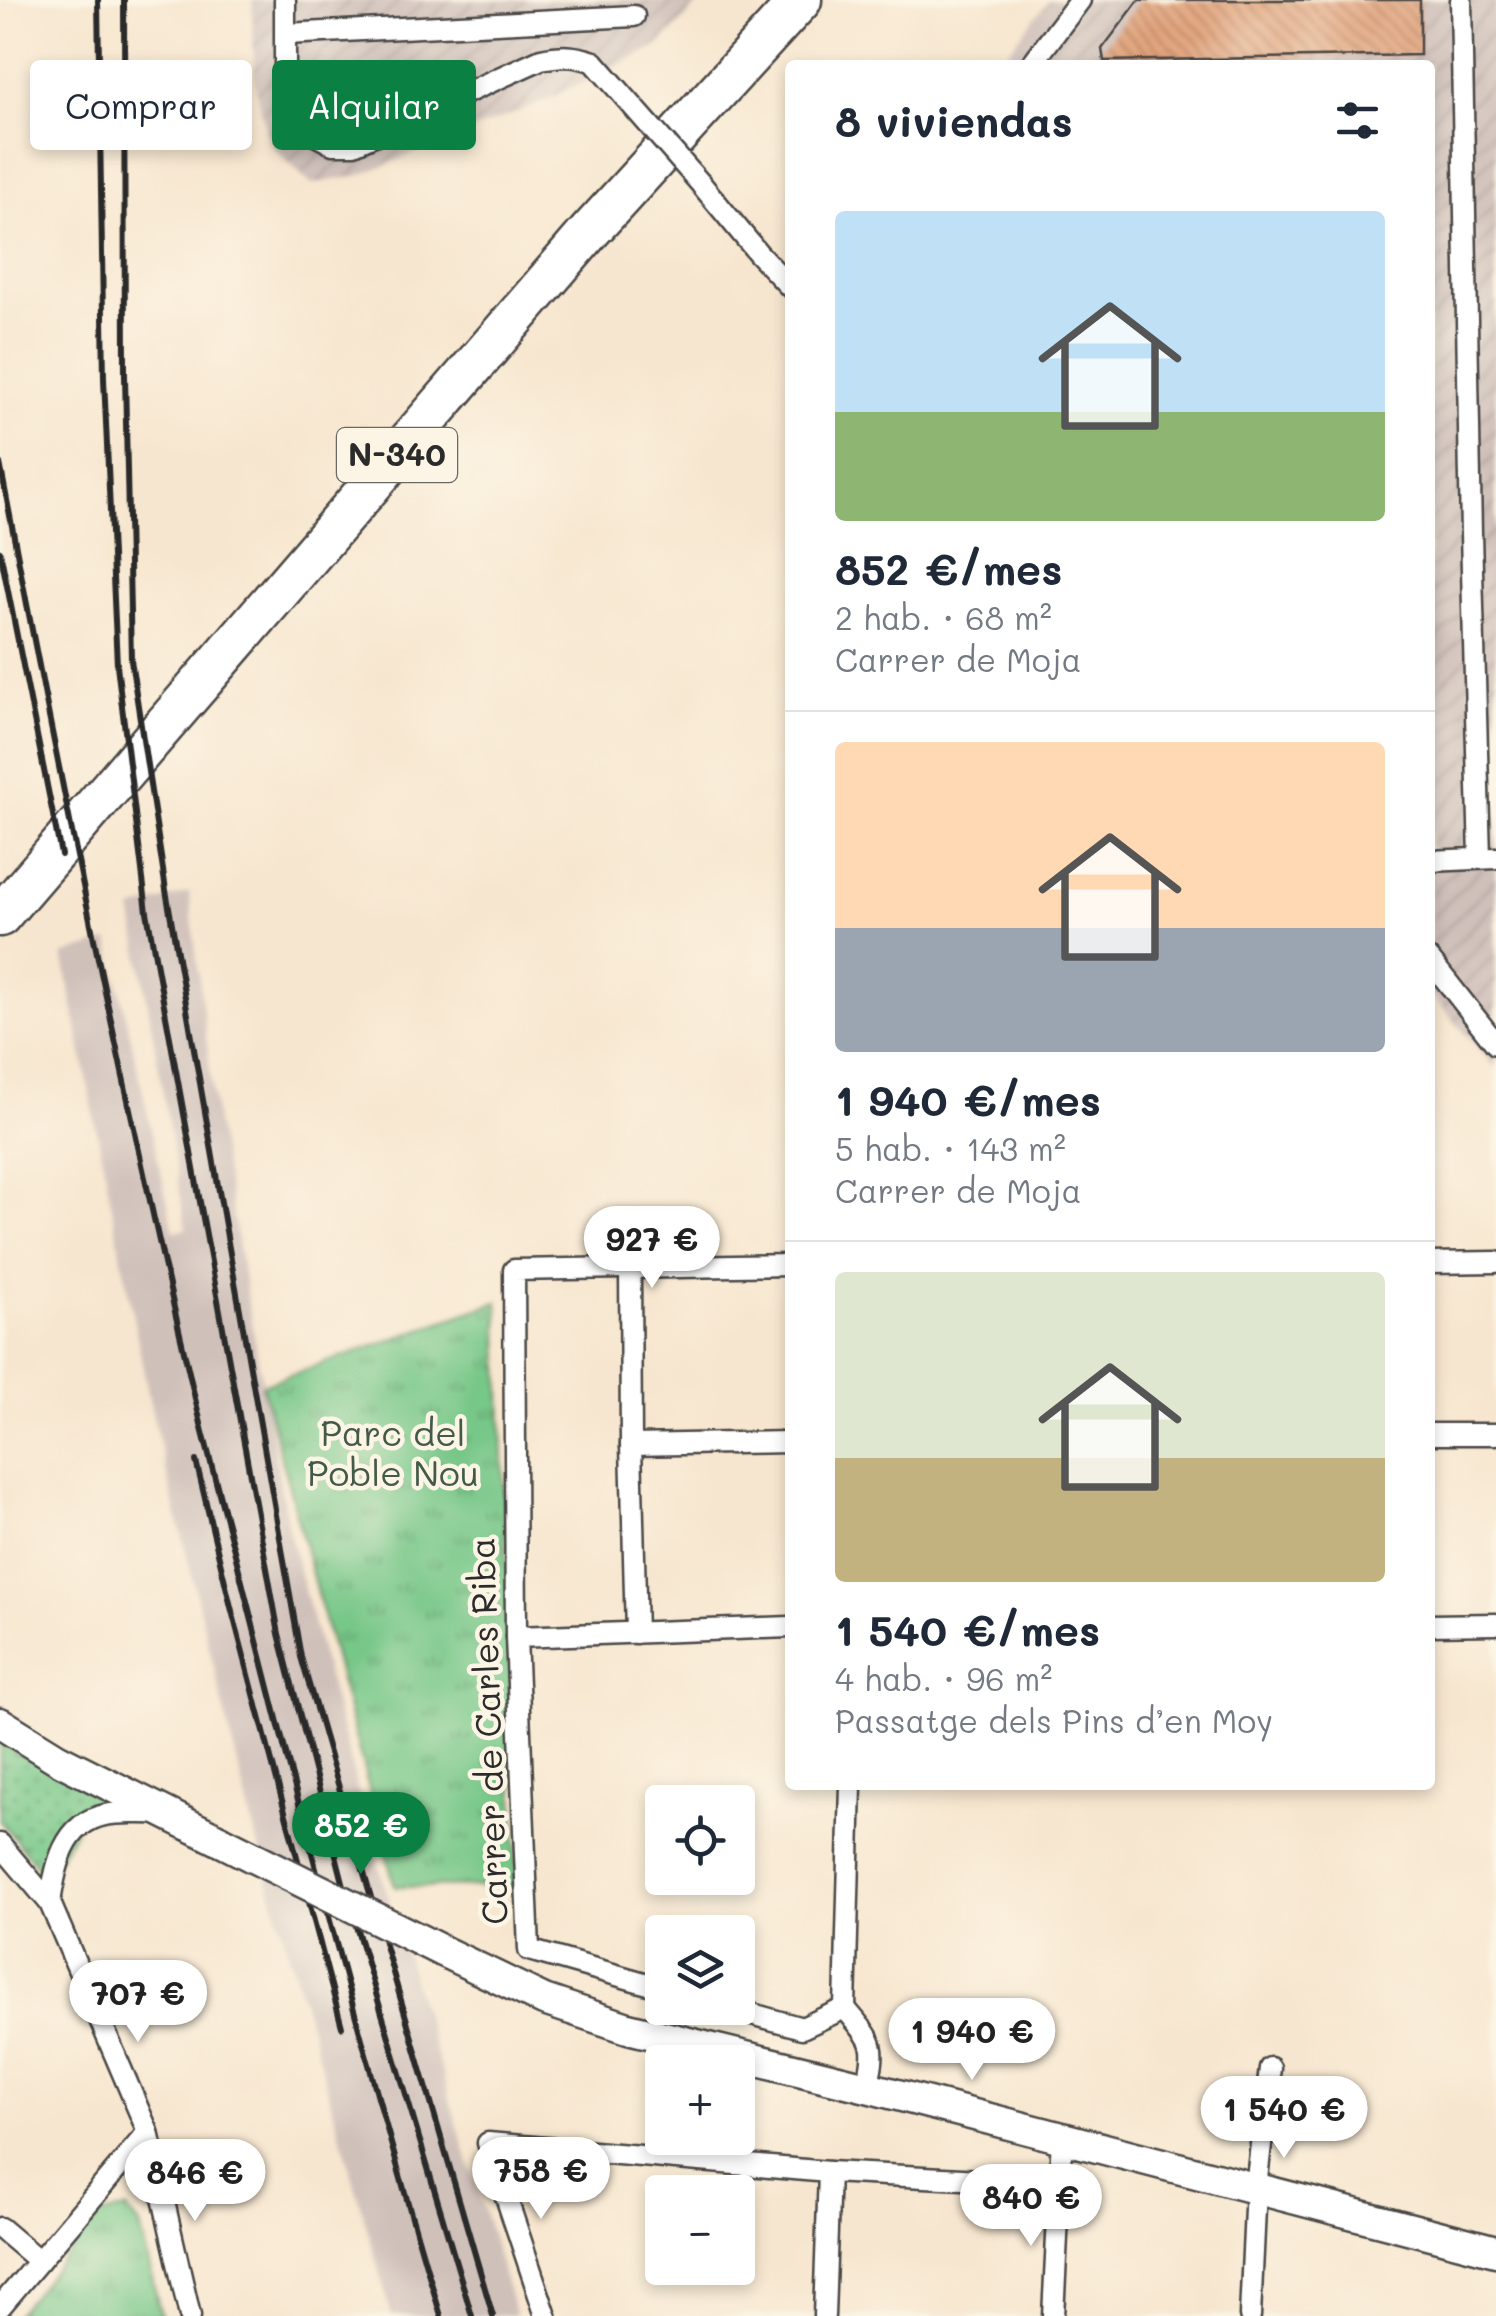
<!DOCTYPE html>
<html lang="es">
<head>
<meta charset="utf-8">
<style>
  :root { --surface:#fff; --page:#f2f2f3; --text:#1f2937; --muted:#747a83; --line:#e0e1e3; --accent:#0b8043 }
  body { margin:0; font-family:Mali,sans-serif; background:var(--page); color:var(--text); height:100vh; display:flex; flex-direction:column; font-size:38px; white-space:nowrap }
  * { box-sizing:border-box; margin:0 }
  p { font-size:32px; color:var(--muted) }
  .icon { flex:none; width:55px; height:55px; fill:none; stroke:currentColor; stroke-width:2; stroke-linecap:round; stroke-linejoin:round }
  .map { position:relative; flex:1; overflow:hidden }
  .panel { position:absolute; left:785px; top:60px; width:650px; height:1730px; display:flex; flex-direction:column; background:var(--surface); border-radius:10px; box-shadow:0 5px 15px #0003 }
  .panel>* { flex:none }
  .hud { position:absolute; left:30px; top:60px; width:605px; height:90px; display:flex; gap:20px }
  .tools { position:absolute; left:645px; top:1785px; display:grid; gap:20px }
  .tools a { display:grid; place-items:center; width:110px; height:110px; border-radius:10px; background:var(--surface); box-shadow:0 5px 15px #0003; font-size:50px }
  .price { position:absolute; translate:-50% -85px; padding:0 22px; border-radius:35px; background:#fff; color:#222; font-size:32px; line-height:65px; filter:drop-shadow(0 2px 5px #0008) }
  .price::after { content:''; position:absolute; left:50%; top:60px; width:30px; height:22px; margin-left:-15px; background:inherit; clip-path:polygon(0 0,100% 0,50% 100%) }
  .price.current { background:var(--accent); color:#fff }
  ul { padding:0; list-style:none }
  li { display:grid; align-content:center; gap:20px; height:530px; padding:0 50px }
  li+li { border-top:2px solid var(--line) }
  li span { display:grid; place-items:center; height:310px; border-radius:10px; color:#555 }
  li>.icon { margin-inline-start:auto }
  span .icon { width:180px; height:180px; fill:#fffc; stroke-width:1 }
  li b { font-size:42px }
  h2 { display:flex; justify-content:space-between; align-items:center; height:120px; padding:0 50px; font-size:42px }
  .pill { padding:0 35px; border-radius:10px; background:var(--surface); box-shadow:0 5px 15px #0003; font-size:35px; line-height:90px }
  .pill.current { background:var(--accent); color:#fff }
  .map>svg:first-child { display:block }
</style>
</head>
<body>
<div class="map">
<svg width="1496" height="2316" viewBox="0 0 1496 2316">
  <defs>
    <pattern id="industrial-furrows" width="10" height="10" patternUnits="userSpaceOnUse" patternTransform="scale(2.5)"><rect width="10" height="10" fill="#cfc0ba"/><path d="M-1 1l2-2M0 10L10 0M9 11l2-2" fill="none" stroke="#b2a5a0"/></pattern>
    <pattern id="grass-dots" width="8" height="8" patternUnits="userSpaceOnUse" patternTransform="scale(2.5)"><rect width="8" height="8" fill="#77c788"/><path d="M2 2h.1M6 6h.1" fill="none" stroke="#62a26f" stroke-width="1.8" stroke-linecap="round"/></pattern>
    <pattern id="park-tufts" width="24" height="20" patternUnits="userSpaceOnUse" patternTransform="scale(2.5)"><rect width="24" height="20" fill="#77c788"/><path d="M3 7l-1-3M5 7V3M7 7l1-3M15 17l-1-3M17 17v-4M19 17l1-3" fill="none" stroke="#62a26f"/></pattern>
    <pattern id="building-back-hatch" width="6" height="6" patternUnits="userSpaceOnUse" patternTransform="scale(2.5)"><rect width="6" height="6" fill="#e1a179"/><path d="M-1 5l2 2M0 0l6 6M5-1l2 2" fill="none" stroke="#b78363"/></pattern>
  </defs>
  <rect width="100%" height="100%" fill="#fcf5e5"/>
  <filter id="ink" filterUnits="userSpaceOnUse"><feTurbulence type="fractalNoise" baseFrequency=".01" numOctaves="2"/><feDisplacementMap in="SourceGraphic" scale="20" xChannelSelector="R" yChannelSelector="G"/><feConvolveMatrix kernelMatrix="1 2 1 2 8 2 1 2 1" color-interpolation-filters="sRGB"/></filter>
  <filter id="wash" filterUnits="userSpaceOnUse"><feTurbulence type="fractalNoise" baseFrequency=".0048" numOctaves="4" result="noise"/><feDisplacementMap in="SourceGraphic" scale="40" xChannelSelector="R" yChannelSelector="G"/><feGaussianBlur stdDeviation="2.25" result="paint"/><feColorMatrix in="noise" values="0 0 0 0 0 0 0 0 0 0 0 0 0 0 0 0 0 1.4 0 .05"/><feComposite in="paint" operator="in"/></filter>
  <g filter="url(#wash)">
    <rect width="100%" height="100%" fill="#f7e6cf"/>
    <g fill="url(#industrial-furrows)">
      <polygon points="252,0 702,0 660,45 537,104 358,176 311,184 269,143 255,85"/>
      <polygon points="1049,0 1496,0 1496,1068 1430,994 1430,65 997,65"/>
    </g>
    <polygon fill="#cfc0ba" points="189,892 216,1122 289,1533 373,1848 516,2316 392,2316 252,1823 151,1409 63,955 109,941 174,1231 186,1229 132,910"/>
    <polygon fill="url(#grass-dots)" stroke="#51795a" stroke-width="2.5" points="0,1744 111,1801 85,1812 47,1878 0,1821"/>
    <g fill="url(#park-tufts)" stroke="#51795a" stroke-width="2.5">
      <polygon points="498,1302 517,1886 395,1887 262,1385"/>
      <polygon points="127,2209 140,2226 161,2316 15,2316 99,2216"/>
    </g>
    <g id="blocks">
      <polygon fill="url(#building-back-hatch)" points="1139,0 1420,0 1420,55 1104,61 1102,49"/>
    </g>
  </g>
  <g filter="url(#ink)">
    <use href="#blocks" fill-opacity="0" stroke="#4a4744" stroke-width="2.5"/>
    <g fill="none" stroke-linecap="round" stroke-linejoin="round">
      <g stroke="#4a4744" stroke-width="25">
        <g id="street">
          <path d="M 285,0 L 285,88 L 296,115 L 311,133 L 333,144 L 354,144 L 541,59 C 561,55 575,55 594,62"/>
          <polyline points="1461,0 1471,534 1480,858"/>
          <polyline points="286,34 634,16"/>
          <polyline points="1031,65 1080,0"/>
          <polyline points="701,184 758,253 790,287"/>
          <polyline points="1430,861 1496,858"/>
          <polyline points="1430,960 1496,1044"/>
          <polyline points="1430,1263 1496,1262"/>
          <polyline points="630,1266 631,1445 636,1633"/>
          <polyline points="1430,1434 1496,1434"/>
          <polyline points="631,1445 790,1442"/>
          <polyline points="1430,1625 1496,1624"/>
          <polyline points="516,1637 790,1627"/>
          <polyline points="0,1844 50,1903 148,2132 190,2316"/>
          <path d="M 50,1903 C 55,1868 63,1823 105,1815 C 122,1811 144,1814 161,1813"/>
          <polyline points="662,1988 529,1950 516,1637 514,1270 790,1265"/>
          <polyline points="731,2008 802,2028 845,2008 851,1785"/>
          <path d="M 845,2008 C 873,2043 878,2042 867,2087"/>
          <polyline points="0,2228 39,2261"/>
          <polyline points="0,2307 148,2132"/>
          <polyline points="546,2316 488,2143 829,2172 1059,2184"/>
          <polyline points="824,2316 829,2172"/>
          <polyline points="1053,2316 1062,2137"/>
          <polyline points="1250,2316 1256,2187 1270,2068"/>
        </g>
      </g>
      <g stroke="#4a4744" stroke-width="35">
        <g id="secondary">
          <polyline points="0,1723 58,1759 253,1857"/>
          <polyline points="442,1951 544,2000 628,2028 867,2087 1496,2251"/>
        </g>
      </g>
      <g stroke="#4a4744" stroke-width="45">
        <polyline id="highway" points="0,916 589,232 801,0"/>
      </g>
      <use href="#street" stroke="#fff" stroke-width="20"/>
      <use href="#secondary" stroke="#fff" stroke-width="30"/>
      <use href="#highway" stroke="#fff" stroke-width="40"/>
      <g stroke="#2b2b2b" stroke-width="6">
        <polyline points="98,0 104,379 117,665 147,912 279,1634 344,1886 472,2316"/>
        <polyline points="124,0 125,376 131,660 166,890 301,1657 493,2316"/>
        <path d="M 0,463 C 61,786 126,1108 202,1428 C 213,1472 225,1515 236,1558 C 300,1812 366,2065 441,2316"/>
        <polyline points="0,551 61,855"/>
        <polyline points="196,1461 231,1607 342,2027"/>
      </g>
      <g stroke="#4a4744" stroke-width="25" stroke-linecap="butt">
        <polyline id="street-bridge" points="594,62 701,184"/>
      </g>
      <g stroke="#4a4744" stroke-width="35" stroke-linecap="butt">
        <polyline id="secondary-bridge" points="253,1857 442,1951"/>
      </g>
      <use href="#street-bridge" stroke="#fff" stroke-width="20"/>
      <use href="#secondary-bridge" stroke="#fff" stroke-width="30"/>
    </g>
  </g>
  <g text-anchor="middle" stroke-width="9" stroke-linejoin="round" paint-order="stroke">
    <rect fill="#fcf5e5" stroke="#6a6863" stroke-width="2.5" x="337" y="428" width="120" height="54" rx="8"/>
    <g font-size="32" font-weight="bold" fill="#2b2b2b">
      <text x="397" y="466">N-340</text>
    </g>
    <g font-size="35" fill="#425a47" stroke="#fcf5e5">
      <text x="393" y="1446">Parc del<tspan x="393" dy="40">Poble Nou</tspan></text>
    </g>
    <g font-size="35" fill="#2b2b2b" stroke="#fcf5e5">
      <text transform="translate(489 1731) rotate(-92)" y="12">Carrer de Carles Riba</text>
    </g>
  </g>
</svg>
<div class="tools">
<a><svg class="icon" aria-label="locate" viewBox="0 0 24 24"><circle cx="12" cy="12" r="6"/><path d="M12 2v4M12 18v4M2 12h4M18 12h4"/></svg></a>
<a><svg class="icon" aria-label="layers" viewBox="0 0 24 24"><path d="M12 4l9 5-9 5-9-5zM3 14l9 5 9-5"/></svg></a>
<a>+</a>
<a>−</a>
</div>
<b class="price" style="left:652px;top:1291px">927 €</b>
<b class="price current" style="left:361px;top:1877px">852 €</b>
<b class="price" style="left:138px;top:2045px">707 €</b>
<b class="price" style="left:972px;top:2083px">1 940 €</b>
<b class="price" style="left:1284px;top:2161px">1 540 €</b>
<b class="price" style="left:541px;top:2222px">758 €</b>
<b class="price" style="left:195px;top:2224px">846 €</b>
<b class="price" style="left:1031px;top:2249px">840 €</b>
<div class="hud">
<a class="pill">Comprar</a>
<a class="pill current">Alquilar</a>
</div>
<section class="panel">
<h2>8 viviendas<svg class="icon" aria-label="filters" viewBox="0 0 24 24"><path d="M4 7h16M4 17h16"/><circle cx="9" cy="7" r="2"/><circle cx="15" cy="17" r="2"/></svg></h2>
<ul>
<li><span style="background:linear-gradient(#bfe0f5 65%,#8fb573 0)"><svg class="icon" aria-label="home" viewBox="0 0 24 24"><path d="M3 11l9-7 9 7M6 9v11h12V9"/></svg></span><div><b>852 €/mes</b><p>2 hab. · 68 m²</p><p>Carrer de Moja</p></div></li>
<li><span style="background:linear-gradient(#ffd9b3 60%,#9aa5b1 0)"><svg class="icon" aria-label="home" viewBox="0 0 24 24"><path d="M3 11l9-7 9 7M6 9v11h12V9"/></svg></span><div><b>1 940 €/mes</b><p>5 hab. · 143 m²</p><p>Carrer de Moja</p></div></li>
<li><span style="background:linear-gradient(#dfe7d0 60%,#c2b280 0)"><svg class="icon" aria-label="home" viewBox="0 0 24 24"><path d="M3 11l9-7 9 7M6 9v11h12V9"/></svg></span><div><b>1 540 €/mes</b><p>4 hab. · 96 m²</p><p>Passatge dels Pins d’en Moy</p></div></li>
</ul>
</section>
</div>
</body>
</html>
